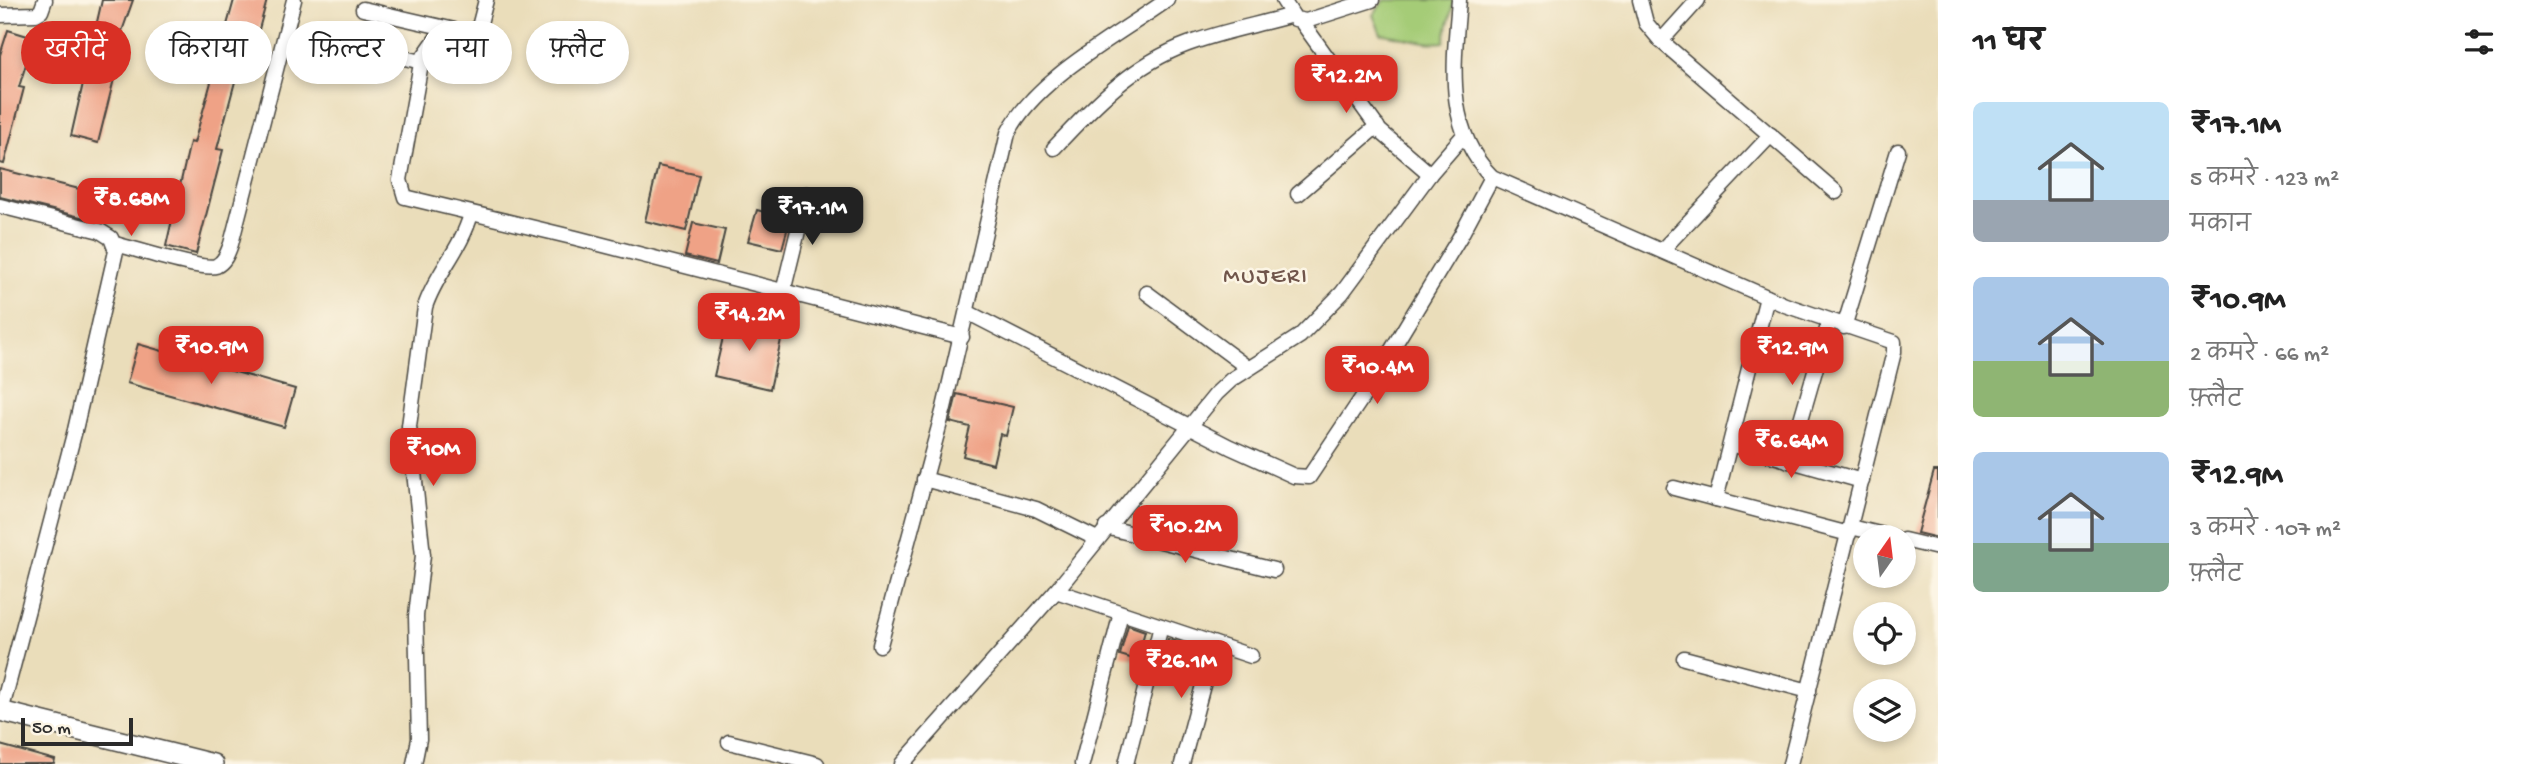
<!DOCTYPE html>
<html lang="hi">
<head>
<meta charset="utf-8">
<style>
  :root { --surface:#fff; --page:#f2f2f2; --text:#222; --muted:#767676; --accent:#d93025 }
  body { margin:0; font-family:"Gochi Hand","Playpen Sans Deva",sans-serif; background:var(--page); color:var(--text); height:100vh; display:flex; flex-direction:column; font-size:26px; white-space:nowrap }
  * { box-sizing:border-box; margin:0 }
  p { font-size:23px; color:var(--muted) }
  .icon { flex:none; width:38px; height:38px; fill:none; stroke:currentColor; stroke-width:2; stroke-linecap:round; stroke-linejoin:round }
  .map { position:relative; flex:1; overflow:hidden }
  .panel { display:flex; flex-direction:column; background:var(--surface); width:595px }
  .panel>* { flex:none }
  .guide { position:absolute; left:21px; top:21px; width:665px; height:63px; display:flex; gap:14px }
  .needle { width:46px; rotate:14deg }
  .fabs { position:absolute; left:1853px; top:525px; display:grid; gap:14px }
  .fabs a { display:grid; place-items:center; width:63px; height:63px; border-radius:50%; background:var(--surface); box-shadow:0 4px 10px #0003; font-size:35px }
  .scale { position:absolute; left:21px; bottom:18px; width:112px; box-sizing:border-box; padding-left:7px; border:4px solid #2b2b2b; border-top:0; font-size:19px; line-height:24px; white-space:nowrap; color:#2b2b2b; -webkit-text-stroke:5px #fcf5e5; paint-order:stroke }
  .price { position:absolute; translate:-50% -60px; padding:0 16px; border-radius:14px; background:var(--accent); color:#fff; font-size:23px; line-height:46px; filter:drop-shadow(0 2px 4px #0008) }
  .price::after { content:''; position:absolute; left:50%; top:42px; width:21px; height:16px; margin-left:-10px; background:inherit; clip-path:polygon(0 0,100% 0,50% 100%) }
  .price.current { background:#222; color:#fff }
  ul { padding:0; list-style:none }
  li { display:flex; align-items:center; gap:21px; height:175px; padding:0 35px }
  li span { display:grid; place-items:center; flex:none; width:196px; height:140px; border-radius:10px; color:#555 }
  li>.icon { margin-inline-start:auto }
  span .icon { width:84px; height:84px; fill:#fffc; stroke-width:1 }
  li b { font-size:30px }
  h2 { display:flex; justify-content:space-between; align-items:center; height:84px; padding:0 35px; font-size:30px }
  .tag { padding:0 24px; border-radius:32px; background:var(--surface); box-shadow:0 4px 10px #0003; font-size:24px; line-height:63px }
  .tag.current { background:var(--accent); color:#fff }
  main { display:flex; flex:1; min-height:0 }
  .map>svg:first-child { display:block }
</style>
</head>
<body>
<main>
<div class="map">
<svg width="1938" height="764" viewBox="0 0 1938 764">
  <rect width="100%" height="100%" fill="#fcf5e5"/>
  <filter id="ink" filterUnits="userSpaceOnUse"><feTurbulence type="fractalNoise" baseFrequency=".0143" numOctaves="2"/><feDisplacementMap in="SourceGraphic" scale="14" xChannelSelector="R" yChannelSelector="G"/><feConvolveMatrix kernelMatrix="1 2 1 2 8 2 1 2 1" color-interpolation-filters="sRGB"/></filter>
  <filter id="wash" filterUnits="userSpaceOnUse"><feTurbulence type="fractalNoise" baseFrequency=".00686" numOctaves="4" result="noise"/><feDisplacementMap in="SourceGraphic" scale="28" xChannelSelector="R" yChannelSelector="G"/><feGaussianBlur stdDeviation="1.57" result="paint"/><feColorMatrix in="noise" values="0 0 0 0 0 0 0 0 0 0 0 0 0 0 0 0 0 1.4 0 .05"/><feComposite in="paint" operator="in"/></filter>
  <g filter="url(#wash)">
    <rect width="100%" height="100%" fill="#eaddba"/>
    <path fill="#a5cc77" stroke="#687c51" stroke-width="2" d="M 1385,0 L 1454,0 L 1444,42 C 1422,45 1404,36 1381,34 L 1373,15 Z"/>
    <g id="blocks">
      <g fill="#efa286">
        <polygon points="102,0 133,0 121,34 125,35 98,143 71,136"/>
        <polygon points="234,0 267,0 250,62 241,59 217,149 223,150 196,254 166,246 190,142 194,143"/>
        <polygon points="8,30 34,38 19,87 24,88 4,164 0,163 0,55"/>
        <polygon points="658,166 699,175 686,231 645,221"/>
        <polygon points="0,169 111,197 105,223 0,197"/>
        <polygon points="757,210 790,219 782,249 748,241"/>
        <polygon points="693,223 725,230 717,264 685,256"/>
        <polygon points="728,316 783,331 770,389 714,376"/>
        <polygon points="138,344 295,389 284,427 127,383"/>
        <polygon points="957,394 1013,407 1006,436 1000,434 993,464 963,456 970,427 950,422"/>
        <polygon points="1934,471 1938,471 1938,538 1917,533"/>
        <polygon points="1128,625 1145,631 1137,660 1120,655"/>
        <polygon points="1168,639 1191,646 1186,664 1174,660 1170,673 1160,670"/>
        <polygon points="0,745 55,760 54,764 0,764"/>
      </g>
    </g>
  </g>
  <g filter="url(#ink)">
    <use href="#blocks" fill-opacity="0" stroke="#484640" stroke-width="2"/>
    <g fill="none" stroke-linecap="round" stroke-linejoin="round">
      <g stroke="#484640" stroke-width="17">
        <g id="street">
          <polyline points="1283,0 1295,19 1306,21 1372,0"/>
          <path d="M 1459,0 C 1454,63 1444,128 1492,177 L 1785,305 L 1894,342 L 1894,352 L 1790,764"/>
          <polyline points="1640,0 1646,23 1661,41 1836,192"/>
          <polyline points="363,9 472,34 479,27 486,0"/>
          <polyline points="0,15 36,14 41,11 45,0"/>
          <polyline points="1301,21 1380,131 1430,174"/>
          <polyline points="443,29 424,56 420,69 400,180 405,197 576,238 962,337"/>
          <polyline points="1661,41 1698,0"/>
          <polyline points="336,42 422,62"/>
          <path d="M 1054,148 C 1093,106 1133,64 1188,44 C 1222,31 1258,25 1292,15"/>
          <polyline points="1298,194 1377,126"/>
          <polyline points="0,206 100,231 111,238 116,251 75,430 1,712"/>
          <path d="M 115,244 C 133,248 202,271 216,266 C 225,262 228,252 231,244 L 294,0"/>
          <polyline points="1662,250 1771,135"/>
          <polyline points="783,292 807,194"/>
          <polyline points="1147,293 1248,368"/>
          <polyline points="967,312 1230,447 1294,476 1309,477 1368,389 1461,235 1492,177"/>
          <polyline points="1844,327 1898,151"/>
          <polyline points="1731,444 1862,481"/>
          <polyline points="1789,461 1829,322"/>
          <polyline points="924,479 1036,509 1097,539"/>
          <polyline points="1674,488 1849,534"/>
          <polyline points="1716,499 1767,297"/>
          <polyline points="1106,527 1274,570"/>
          <polyline points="1851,527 1892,537"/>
          <polyline points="1904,540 1938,548"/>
          <polyline points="1056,591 1251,656"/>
          <path d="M 880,645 L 944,408 L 1008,133 C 1036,78 1117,36 1167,0"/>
          <polyline points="1684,658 1809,691"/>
          <polyline points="729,742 817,764"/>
          <path d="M 414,764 L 419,739 L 416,616 L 423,555 L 409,426 L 425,307 C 436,273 461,250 471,214"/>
          <polyline points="902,764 1056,591 1217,393 1231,380 1300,336 1342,293 1430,174 1463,136"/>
          <polyline points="1082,764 1121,613"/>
          <polyline points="1126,764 1161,626"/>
          <polyline points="1182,764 1214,644"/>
        </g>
      </g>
      <g stroke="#484640" stroke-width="22">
        <polyline id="secondary" points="0,711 213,764"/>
      </g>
      <use href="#street" stroke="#fff" stroke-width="14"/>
      <use href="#secondary" stroke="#fff" stroke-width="19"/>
    </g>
  </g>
  <g text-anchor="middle" stroke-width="5" stroke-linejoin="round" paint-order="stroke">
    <g font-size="23" letter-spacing="2" fill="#70554b" stroke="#fcf5e5">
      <text x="1266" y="282">MUJERI</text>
    </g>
  </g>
</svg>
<div class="fabs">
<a><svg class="needle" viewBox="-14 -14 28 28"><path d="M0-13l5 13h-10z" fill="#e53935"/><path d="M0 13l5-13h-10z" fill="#767676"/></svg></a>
<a><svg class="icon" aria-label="locate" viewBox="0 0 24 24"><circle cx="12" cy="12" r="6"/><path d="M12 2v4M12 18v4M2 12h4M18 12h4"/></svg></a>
<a><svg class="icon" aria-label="layers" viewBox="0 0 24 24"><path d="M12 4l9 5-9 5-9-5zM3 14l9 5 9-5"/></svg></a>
</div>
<div class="scale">50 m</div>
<b class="price" style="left:1346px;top:115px">₹12.2M</b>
<b class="price" style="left:131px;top:238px">₹8.68M</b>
<b class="price current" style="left:812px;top:247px">₹17.1M</b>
<b class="price" style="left:749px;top:353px">₹14.2M</b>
<b class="price" style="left:211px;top:386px">₹10.9M</b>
<b class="price" style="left:1792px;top:387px">₹12.9M</b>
<b class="price" style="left:1377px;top:406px">₹10.4M</b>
<b class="price" style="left:1791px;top:480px">₹6.64M</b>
<b class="price" style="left:433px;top:488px">₹10M</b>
<b class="price" style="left:1185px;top:565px">₹10.2M</b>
<b class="price" style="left:1181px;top:700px">₹26.1M</b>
<div class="guide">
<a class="tag current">खरीदें</a>
<a class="tag">किराया</a>
<a class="tag">फ़िल्टर</a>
<a class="tag">नया</a>
<a class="tag">फ़्लैट</a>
</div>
</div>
<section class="panel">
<h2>11 घर<svg class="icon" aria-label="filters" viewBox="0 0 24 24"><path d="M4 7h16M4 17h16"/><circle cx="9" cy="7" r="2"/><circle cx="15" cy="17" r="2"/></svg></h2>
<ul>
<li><span style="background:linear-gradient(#bfe0f5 70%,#9aa5b1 0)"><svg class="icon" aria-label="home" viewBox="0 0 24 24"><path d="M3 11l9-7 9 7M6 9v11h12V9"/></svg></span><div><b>₹17.1M</b><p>5 कमरे · 123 m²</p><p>मकान</p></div></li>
<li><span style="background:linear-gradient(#a9c7e8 60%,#8fb573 0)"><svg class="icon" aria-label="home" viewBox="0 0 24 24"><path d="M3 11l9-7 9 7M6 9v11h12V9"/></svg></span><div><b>₹10.9M</b><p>2 कमरे · 66 m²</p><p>फ़्लैट</p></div></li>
<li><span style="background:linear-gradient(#a9c7e8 65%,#7fa58c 0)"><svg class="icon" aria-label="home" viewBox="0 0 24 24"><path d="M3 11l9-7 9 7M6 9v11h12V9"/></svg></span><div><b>₹12.9M</b><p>3 कमरे · 107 m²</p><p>फ़्लैट</p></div></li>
</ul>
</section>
</main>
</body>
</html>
